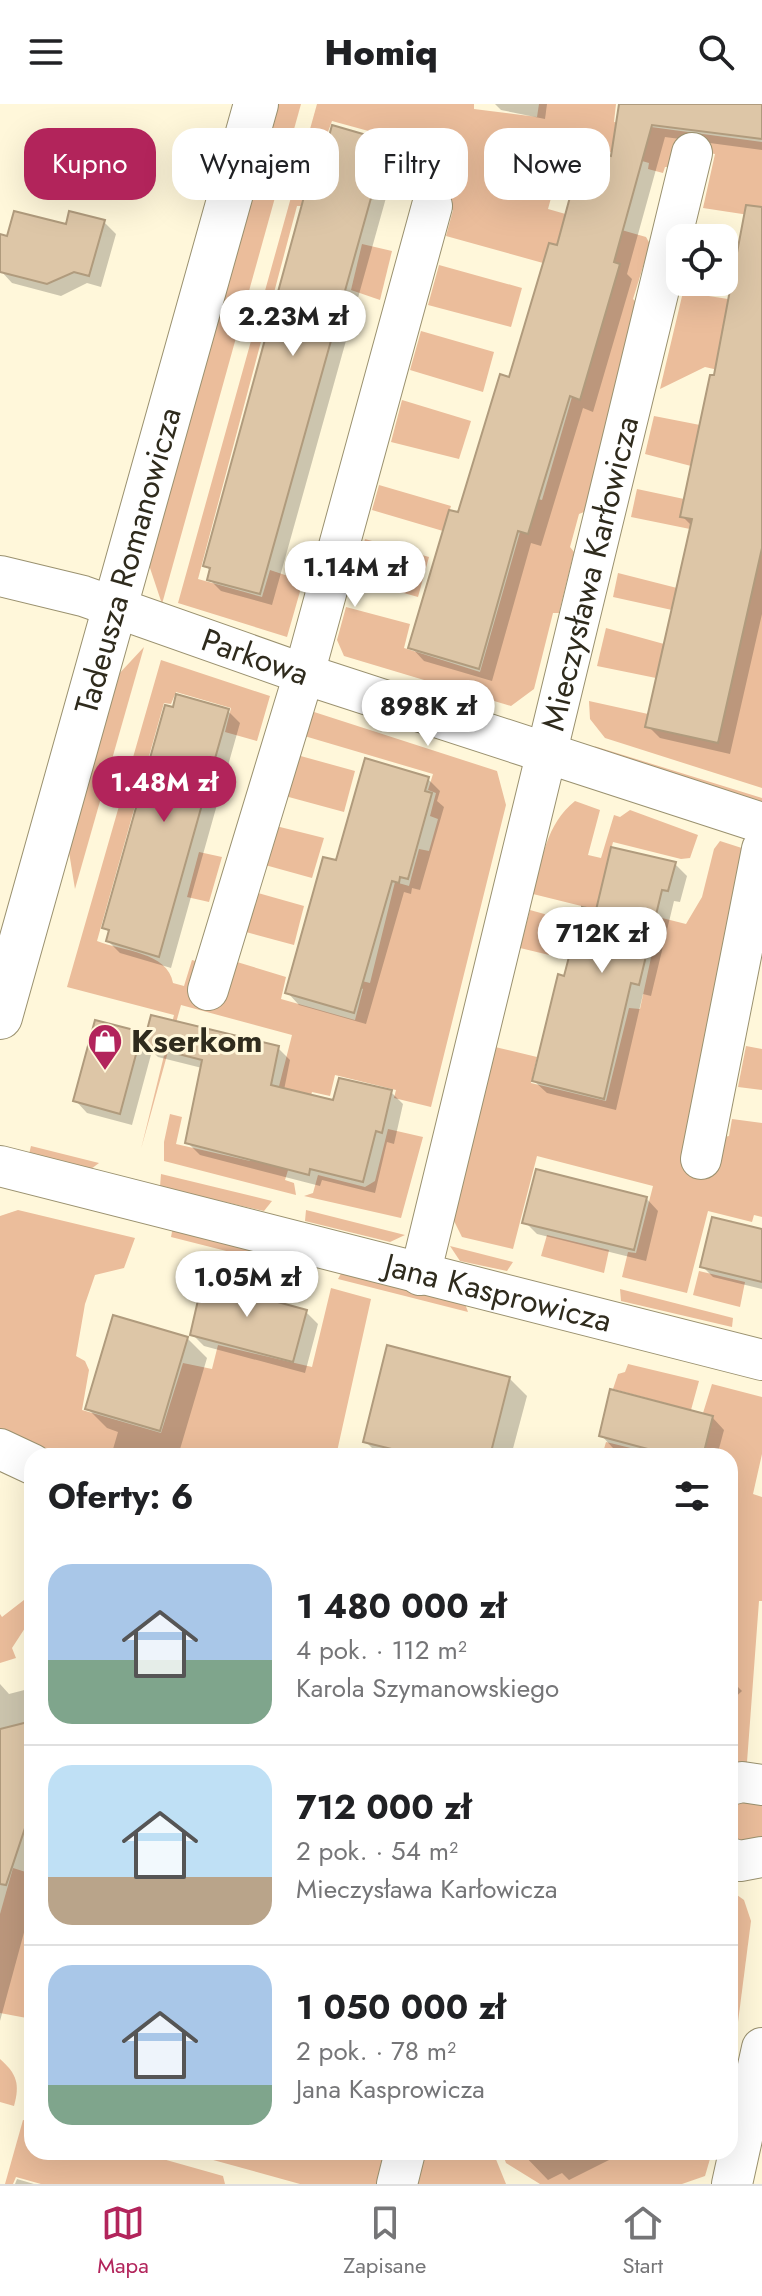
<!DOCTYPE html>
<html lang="pl">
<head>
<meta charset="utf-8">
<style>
  :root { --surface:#fff; --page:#f6f6f6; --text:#202124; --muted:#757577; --line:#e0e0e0; --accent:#b2245b }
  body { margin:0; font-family:Jost,sans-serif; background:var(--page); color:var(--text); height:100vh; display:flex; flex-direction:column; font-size:30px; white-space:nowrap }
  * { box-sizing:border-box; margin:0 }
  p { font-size:26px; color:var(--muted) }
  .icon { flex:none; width:44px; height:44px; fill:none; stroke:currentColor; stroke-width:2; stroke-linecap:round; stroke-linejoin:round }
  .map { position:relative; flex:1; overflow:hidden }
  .details { position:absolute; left:24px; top:1344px; width:714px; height:712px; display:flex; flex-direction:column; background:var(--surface); border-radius:24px; box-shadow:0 8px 32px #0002 }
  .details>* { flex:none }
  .banner { position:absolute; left:24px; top:24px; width:714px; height:72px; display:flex; gap:16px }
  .controls { position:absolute; left:666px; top:120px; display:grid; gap:16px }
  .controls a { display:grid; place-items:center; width:72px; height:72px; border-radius:16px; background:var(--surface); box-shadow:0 8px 32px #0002; font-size:40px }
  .price { position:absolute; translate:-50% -68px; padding:0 18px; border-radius:28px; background:#fff; color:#222; font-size:26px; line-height:52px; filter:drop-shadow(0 2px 4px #0008) }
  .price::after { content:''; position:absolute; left:50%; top:48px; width:24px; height:18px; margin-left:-12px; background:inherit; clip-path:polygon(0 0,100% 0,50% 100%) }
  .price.selected { background:var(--accent); color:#fff }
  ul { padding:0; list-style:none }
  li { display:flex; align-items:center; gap:24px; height:200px; padding:0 24px }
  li+li { border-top:2px solid var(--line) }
  li span { display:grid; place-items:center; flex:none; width:224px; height:160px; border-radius:24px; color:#555 }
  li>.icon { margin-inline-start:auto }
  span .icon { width:96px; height:96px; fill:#fffc; stroke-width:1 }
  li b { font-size:34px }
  h2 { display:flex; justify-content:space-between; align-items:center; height:96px; padding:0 24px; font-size:34px }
  .pill { padding:0 28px; border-radius:24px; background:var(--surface); box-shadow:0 8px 32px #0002; font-size:28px; line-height:72px }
  .pill.selected { background:var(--accent); color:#fff }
  header { display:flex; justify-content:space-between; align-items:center; height:104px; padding:0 24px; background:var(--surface); font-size:36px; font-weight:800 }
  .dock { display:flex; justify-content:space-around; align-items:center; height:112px; border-top:2px solid var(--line); background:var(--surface); font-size:22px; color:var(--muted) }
  .dock a { display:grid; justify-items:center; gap:4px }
  .dock .selected { color:var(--accent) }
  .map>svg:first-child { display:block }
</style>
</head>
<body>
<header><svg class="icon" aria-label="menu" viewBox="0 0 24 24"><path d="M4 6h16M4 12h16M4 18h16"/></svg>Homiq<svg class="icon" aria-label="search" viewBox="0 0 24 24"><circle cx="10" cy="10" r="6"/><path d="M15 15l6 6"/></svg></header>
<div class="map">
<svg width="762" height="2080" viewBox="0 0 762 2080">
  <rect width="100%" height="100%" fill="#fff7da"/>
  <g fill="#ebbd9b">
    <polygon points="277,0 301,0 162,500 149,461"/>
    <polygon points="317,0 474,0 474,5 537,13 539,0 616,0 614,18 762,38 762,113 703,104 715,50 685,45 680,63 665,63 663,69 648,65 649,59 582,40 573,69 559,65 548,105 646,133 650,140 633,195 637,199 584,408 579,410 570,443 574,448 559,509 553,509 534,585 511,602 344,552 337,536 346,503 410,520 404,544 480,568 520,428 528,430 538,395 542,396 572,293 580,295 620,160 549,139 543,159 446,132 453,106 376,79 379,67 388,69 398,61 405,37 332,17 325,36 318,36 301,102 297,102 198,475 262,493 270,466 303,477 287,533 178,499"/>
    <polygon points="362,140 392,147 380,196 351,186"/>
    <polygon points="439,161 522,184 511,223 428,201"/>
    <polygon points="683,188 728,195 724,218 762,276 705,263 660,285"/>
    <polygon points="421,227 494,248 483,288 410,266"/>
    <polygon points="402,296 471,317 459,355 391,338"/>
    <polygon points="654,312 700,321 691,362 645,350"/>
    <polygon points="379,381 451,402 443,427 372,406"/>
    <polygon points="637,385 684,395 680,412 692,415 690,425 631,413"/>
    <polygon points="365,435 429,453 418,493 354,475"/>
    <polygon points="762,444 762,684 605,634 590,615 589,597 648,610 646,623 718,638 724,615 715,613 729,590"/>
    <polygon points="618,469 677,484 672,506 613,493"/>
    <polygon points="606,524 664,540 656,574 597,562"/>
    <polygon points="144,543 75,785 69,748 117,572"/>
    <path d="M 161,556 L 270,592 L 257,637 L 225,628 L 231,604 L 176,588 L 171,600 L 164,599 L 97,837 C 122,847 168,848 173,879 L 184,882 L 192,856 L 202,859 L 237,858 L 286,873 L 281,895 L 355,916 L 363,885 L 357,882 L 358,876 L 370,879 L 395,778 L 409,782 L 419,745 L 429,747 L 438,715 L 430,712 L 436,689 L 428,686 L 433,670 L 301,631 L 311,607 L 497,667 L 506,701 L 431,1003 L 394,994 L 396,986 L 335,971 L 330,992 L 312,988 L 285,1076 L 294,1079 L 296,1091 L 164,1057 L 164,1038 L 170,1010 L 182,1013 L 176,1040 L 250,1057 L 276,994 L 292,931 L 181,901 L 141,1045 L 174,911 L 67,883 Z"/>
    <polygon points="594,642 762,694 762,705 609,652"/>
    <polygon points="297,651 355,667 344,708 285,692"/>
    <path d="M 575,697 L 600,706 L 588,751 L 601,754 L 614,711 L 620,713 L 630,706 L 698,731 L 690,754 L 681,755 L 613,738 L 598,798 L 686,820 L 702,793 L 714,745 L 720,737 L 748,746 L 724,1033 L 729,1032 L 732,1015 L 762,1019 L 762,1113 L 754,1111 L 752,1118 L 708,1107 L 687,1189 L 622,1173 L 628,1148 L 636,1149 L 653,1082 L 537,1052 L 513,1145 L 462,1133 L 453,1115 L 495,943 L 537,953 L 531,979 L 606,997 L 629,904 L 640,905 L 658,821 L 533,790 C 542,756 546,720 575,697 Z"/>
    <polygon points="276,722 324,734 312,774 265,761"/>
    <polygon points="199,748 222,753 209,798 187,793"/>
    <polygon points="258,789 304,802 294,841 246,828"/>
    <polygon points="530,806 573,818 566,855 520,844"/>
    <polygon points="746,942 762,945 762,986 738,983"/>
    <polygon points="388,1025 423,1033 401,1114 304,1092 313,1089 318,1071 365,1083 375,1077"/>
    <polygon points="31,1042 99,1059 91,1065 29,1050"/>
    <polygon points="161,1070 272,1097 264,1107 160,1083"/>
    <polygon points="18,1106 135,1134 124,1164 95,1171 85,1200 76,1252 85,1257 89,1266 82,1306 161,1329 183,1259 212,1265 218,1241 312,1263 331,1184 371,1195 336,1352 63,1352 0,1328 0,1112"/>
    <polygon points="306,1106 405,1131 390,1138 305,1117"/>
    <polygon points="173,1122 308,1156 313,1169 171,1133"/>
    <polygon points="547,1131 609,1146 604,1169 541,1152"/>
    <polygon points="450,1142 513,1158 507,1167 460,1157"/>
    <polygon points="344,1164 463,1194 468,1208 338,1175"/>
    <polygon points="699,1167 745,1178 740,1203 693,1191"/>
    <polygon points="620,1185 733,1214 732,1223 621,1197"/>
    <polygon points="628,1260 699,1277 691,1306 613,1285 618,1270 625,1268"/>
    <polygon points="712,1280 762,1293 762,1350 753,1390 762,1393 762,1497 759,1497 747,1658 730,1668 730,1352 703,1352 713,1312 703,1309"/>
    <polygon points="606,1338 643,1347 644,1344 674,1352 602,1352"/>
    <polygon points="24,1496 25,1524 12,1544 16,1554 0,1559 0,1510 2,1513"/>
    <polygon points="753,1696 762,1702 762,1733 737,1739 730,1735 730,1700"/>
    <polygon points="13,1764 32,1770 32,1915 0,1909 0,1810"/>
    <polygon points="730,1786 744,1796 751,1817 730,1980"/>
    <path d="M 0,1955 C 17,1970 20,1980 14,2002 L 0,1998 Z"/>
    <polygon points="23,2016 32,2018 32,2048 138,2048 223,2072 225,2080 41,2080 16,2073 13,2080 5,2080"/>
    <polygon points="184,2048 387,2048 378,2080 300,2080"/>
    <polygon points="422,2048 493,2048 506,2080 413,2080"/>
    <polygon points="502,2048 519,2048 521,2051 540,2048 542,2051 549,2048 712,2048 705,2072 682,2080 540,2080 506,2059"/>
  </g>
  <g fill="#0003">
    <polygon points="495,0 547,0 545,15 501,6"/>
    <polygon points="621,0 762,0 762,46 665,33 627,170 632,175 593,308 583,304 541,442 531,439 492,577 424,557 411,543 558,144 613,55"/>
    <polygon points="385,39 398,51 272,501 221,487 209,475 211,467 205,461"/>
    <polygon points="762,115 762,510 730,650 660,634 648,622 693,423 682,412 716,274"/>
    <polygon points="104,118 116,130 101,183 87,179 61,192 12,179 0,166 67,123"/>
    <polygon points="228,607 240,619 171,864 120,849 108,837 110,829 104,823"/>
    <polygon points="428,675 440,687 437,697 444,703 420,786 412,784 411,790 404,788 366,920 299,901 287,888 337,759"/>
    <polygon points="675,760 687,772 680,798 674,797 651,892 643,890 616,1006 547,989 534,977 566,874 597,809"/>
    <polygon points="141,930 147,936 278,944 290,956 284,986 335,998 391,988 403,1000 394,1040 387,1038 375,1089 322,1076 320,1082 200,1051 187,1038 202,964 158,953 152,947 132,1021 87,1009 75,996"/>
    <polygon points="646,1094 658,1107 646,1157 537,1130 525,1118"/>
    <polygon points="762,1127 762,1185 713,1173 702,1162"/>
    <polygon points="275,1191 287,1203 306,1208 318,1220 305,1269 204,1242 192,1230"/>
    <polygon points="187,1234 207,1254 178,1352 111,1352 118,1328 107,1324 87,1304"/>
    <polygon points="509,1274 527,1292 511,1352 380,1352 365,1337"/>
    <polygon points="712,1313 724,1326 717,1352 645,1352 613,1344 601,1331"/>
    <polygon points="730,1561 736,1567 730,1574"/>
    <polygon points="730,1575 742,1587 730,1598"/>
    <polygon points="0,1580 9,1590 32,1584 32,1799 0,1917"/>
    <polygon points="521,2048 625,2048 569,2076 562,2069 548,2076"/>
    <polygon points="17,2075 34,2080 15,2080"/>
  </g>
  <g fill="#ddc6a7" stroke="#b09b7d" stroke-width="2">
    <polygon points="619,0 762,0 762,35 652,21 614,158 620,160 580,296 570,292 528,430 518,427 479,565 408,544 449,406 458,408 500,270 509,273 549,139 557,141 583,45 611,52"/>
    <polygon points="332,21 387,37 260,490 207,476 210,464 203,462 319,38 327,40"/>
    <polygon points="746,101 762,103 762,444 718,639 645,623 692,415 680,413 710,271 714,271"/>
    <polygon points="14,107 66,120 69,107 105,116 89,172 74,168 47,180 0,168 0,130 7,132"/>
    <polygon points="176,590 229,605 159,853 106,837 109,826 102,824 165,601 173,603"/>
    <polygon points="365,654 429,673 425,687 432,689 408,775 400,773 399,779 392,777 354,909 285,889 323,753 336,756"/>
    <polygon points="611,743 676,758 668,787 662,786 639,881 631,879 604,995 532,977 558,870 564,872 582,803 596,806"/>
    <polygon points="151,911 279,942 271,981 333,996 339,974 392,986 382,1029 376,1027 363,1078 310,1065 309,1071 185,1039 202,956 143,941"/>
    <polygon points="95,916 142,928 120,1010 73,997"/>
    <polygon points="536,1065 647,1093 634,1146 522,1119"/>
    <polygon points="712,1113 762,1125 762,1178 700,1163"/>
    <polygon points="204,1170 276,1189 274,1197 307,1206 293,1258 190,1231"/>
    <polygon points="113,1211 188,1233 160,1327 85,1305"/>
    <polygon points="387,1241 510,1273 490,1352 420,1352 363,1338"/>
    <polygon points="610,1285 713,1312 703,1352 674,1352 599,1332"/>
    <polygon points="28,1618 32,1636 32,1703 6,1781 0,1780 0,1625"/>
  </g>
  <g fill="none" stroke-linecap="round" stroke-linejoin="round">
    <g stroke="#9a916f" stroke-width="42">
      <g id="street">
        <path id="s1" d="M 0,472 L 83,492 L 304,570 L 762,719"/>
        <polyline points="208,886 304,570 432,102"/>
        <polyline points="701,1055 762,745"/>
        <path id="s2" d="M 0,1062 L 762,1256"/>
        <path id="s3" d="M 420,1171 L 692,49"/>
        <polyline points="0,1345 32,1360"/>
        <polyline points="730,1681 742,1678 762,1681"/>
        <polyline points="730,1754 740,1757 762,1753"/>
        <polyline points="397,2080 405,2048"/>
        <polyline points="732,2080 762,1944"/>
      </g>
    </g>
    <g stroke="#9a916f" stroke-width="46">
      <g id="secondary">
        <path id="s4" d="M 0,913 L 256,0"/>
      </g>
    </g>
    <use href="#street" stroke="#fff" stroke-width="40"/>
    <use href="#secondary" stroke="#fff" stroke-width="44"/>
  </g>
  <defs>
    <g id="shop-pin" transform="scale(1.8)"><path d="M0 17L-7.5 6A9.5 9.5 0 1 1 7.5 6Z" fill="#b2245b" stroke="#fff7da"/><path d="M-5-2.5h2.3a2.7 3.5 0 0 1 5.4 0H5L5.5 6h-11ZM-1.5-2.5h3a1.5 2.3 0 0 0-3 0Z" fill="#fff"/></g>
  </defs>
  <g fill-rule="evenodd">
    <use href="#shop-pin" x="105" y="937"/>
  </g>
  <g text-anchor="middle" stroke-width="6" stroke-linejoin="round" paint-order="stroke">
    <g font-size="32" fill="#2f2b1d" stroke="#fff7da">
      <text dy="11" stroke="none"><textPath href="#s4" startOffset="474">Tadeusza Romanowicza</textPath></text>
      <text dy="11" stroke="none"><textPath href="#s3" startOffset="722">Mieczysława Karłowicza</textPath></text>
      <text dy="11" stroke="none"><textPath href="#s1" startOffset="268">Parkowa</textPath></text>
      <text dy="11" stroke="none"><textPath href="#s2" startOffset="514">Jana Kasprowicza</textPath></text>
    </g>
    <g font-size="32" font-weight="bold" fill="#2f2b1d" stroke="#fff7da" text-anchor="start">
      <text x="131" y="948">Kserkom</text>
    </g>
  </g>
</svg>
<div class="controls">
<a><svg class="icon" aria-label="locate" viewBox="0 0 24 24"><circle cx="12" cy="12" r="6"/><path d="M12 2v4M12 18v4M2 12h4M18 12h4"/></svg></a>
</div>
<b class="price" style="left:293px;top:254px">2.23M zł</b>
<b class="price" style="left:355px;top:505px">1.14M zł</b>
<b class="price" style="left:428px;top:644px">898K zł</b>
<b class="price selected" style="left:164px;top:720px">1.48M zł</b>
<b class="price" style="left:602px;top:871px">712K zł</b>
<b class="price" style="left:247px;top:1215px">1.05M zł</b>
<div class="banner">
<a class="pill selected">Kupno</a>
<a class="pill">Wynajem</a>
<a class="pill">Filtry</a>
<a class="pill">Nowe</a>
</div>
<section class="details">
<h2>Oferty: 6<svg class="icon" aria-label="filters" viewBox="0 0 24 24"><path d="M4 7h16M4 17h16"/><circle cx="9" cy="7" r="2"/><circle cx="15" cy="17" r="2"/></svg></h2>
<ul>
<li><span style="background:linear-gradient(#a9c7e8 60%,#7fa58c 0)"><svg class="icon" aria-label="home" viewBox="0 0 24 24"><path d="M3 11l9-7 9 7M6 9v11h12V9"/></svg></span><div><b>1 480 000 zł</b><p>4 pok. · 112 m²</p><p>Karola Szymanowskiego</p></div></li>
<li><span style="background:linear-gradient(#bfe0f5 70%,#b9a48a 0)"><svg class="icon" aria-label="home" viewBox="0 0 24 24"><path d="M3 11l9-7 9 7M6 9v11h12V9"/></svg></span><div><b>712 000 zł</b><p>2 pok. · 54 m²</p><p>Mieczysława Karłowicza</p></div></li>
<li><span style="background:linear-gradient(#a9c7e8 75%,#7fa58c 0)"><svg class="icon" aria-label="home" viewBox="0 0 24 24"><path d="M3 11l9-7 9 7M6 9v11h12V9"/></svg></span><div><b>1 050 000 zł</b><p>2 pok. · 78 m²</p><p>Jana Kasprowicza</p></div></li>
</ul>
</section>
</div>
<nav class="dock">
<a class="selected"><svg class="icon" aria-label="map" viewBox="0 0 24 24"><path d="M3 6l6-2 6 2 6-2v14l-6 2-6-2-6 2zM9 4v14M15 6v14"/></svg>Mapa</a>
<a><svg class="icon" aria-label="saved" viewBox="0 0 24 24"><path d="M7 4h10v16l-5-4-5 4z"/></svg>Zapisane</a>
<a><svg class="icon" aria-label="home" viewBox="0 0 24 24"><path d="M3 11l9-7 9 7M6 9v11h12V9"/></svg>Start</a>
</nav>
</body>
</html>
